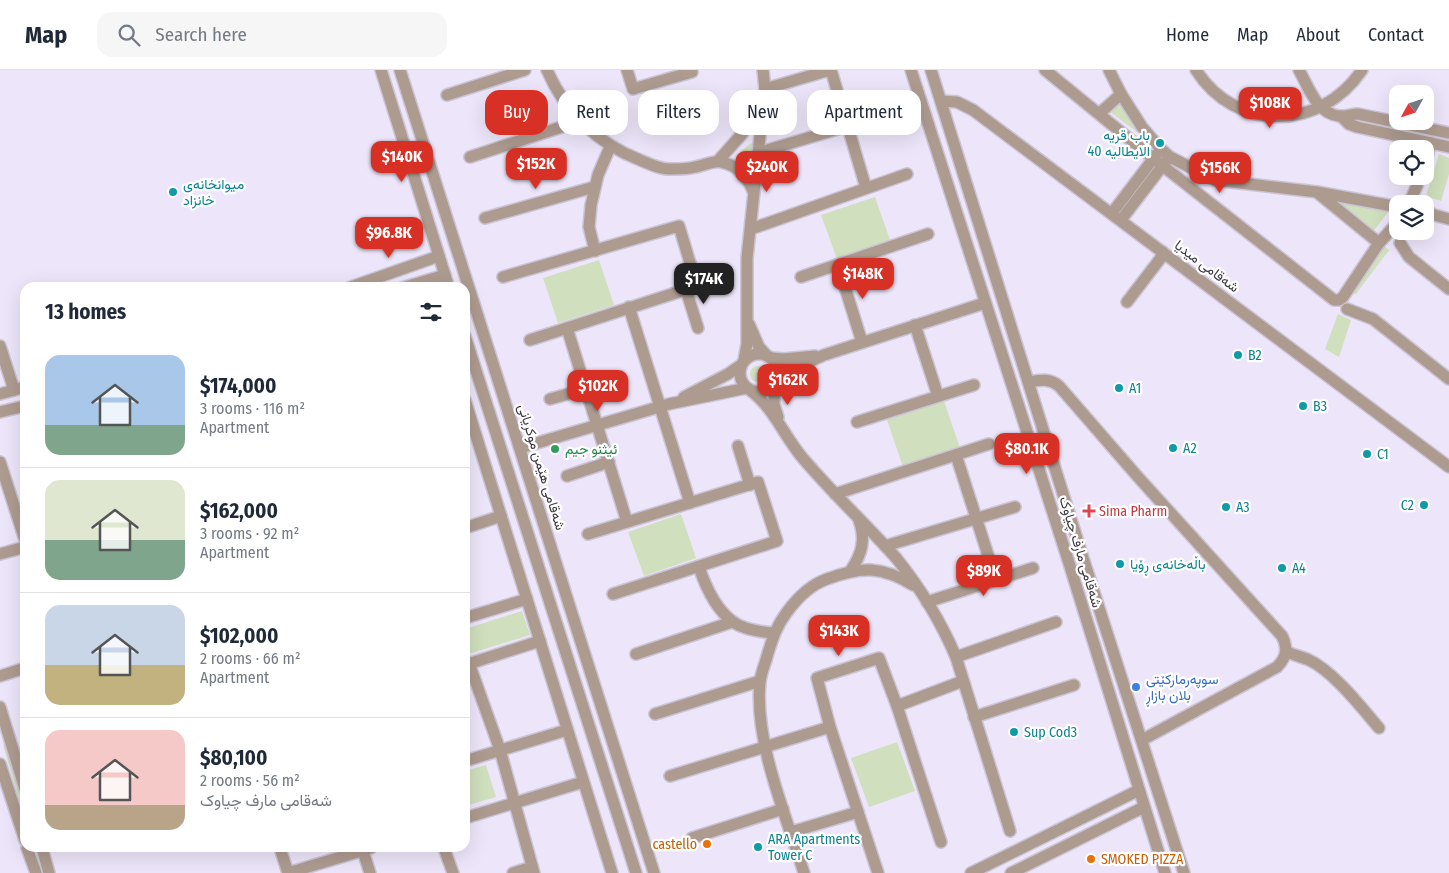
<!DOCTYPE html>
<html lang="en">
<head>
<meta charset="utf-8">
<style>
  :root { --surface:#fff; --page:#f6f6f7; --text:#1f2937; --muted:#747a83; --line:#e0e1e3; --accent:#d93025 }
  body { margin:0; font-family:"Fira Sans Condensed",Vazirmatn,sans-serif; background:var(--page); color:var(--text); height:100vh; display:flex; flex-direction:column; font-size:19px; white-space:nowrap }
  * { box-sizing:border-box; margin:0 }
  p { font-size:16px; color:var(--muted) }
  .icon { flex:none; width:28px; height:28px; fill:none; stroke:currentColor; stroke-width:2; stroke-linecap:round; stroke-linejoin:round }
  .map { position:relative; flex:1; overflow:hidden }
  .sheet { position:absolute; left:20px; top:212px; width:450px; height:570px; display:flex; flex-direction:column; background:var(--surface); border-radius:15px; box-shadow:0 5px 20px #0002 }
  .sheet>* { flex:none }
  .top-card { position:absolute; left:485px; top:20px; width:475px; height:45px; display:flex; gap:10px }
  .needle { width:32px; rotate:230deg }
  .controls { position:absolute; left:1389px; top:15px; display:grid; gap:10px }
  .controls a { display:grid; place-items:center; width:45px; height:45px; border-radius:10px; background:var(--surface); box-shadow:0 5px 20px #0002; font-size:25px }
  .price { position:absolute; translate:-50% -42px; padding:0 11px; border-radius:10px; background:var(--accent); color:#fff; font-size:16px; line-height:32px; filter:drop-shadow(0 1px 2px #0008) }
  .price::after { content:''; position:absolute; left:50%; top:30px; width:15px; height:11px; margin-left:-8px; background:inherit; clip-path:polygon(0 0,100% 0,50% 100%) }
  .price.current { background:#222; color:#fff }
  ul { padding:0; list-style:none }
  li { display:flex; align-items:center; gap:15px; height:125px; padding:0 25px }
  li+li { border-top:1px solid var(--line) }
  li span { display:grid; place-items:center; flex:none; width:140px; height:100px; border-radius:15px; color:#555 }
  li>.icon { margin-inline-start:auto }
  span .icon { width:60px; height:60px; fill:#fffc; stroke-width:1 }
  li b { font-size:21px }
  h2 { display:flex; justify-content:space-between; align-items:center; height:60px; padding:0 25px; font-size:21px }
  .pill { padding:0 18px; border-radius:15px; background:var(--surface); box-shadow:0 5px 20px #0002; font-size:18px; line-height:45px }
  .pill.current { background:var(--accent); color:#fff }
  header { display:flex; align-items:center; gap:30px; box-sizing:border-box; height:70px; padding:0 25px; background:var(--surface); border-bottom:1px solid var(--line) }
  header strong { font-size:24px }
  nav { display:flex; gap:28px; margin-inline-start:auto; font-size:18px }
  .search { width:350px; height:45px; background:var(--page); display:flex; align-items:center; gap:12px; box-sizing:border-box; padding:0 18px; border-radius:15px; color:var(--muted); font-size:19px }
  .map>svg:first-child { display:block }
</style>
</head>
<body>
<header>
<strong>Map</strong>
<div class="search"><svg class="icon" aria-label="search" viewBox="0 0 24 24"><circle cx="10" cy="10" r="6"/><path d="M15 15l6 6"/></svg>Search here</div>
<nav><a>Home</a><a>Map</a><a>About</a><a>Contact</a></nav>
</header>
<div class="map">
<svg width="1449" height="803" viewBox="0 0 1449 803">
  <rect width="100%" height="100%" fill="#ede6fa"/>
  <g fill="#d0dfbd">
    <polygon points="1118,33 1145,68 1109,41"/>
    <polygon points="751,73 754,76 752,87 746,91 737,85"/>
    <polygon points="1439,84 1449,88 1449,104 1441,131 1426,126"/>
    <polygon points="875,127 890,170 837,189 821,145"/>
    <polygon points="1338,132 1388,142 1373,162"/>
    <polygon points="1381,174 1389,180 1356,224 1348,223"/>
    <polygon points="599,190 614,235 558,253 543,208"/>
    <polygon points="1338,244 1351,250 1339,287 1325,279"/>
    <circle cx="758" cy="304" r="8"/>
    <polygon points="944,331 960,378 903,397 887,350"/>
    <polygon points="681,444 696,488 644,506 628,462"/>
    <polygon points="522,541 530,565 465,585 465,559"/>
    <polygon points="897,672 915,721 869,737 851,688"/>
    <polygon points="8,673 25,730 25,750 3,675"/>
    <polygon points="486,695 496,727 465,736 465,701"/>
  </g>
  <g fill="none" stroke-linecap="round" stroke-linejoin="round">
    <g stroke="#cac4d5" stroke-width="14">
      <g id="minor">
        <polyline points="381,0 449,218"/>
        <polyline points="400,0 654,803"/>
        <path d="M 547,0 C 565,42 598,74 640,90 C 649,94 662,100 672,99 C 680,99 688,99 695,97 C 703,96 713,90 721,92 C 737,95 747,106 753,121"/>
        <polyline points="627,0 633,19 692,2 692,0"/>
        <polyline points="831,0 866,118"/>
        <polyline points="911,0 1069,493 1165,803"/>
        <polyline points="931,0 1083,488 1184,803"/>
        <polyline points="1045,0 1154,89 1334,230 1339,230 1343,227 1379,173 1398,152"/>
        <polyline points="1109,0 1121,24 1142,57 1161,79 1170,87 1215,110 1317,122 1398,137"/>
        <path d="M 1196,0 C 1236,63 1321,61 1362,0"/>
        <path d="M 1299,0 C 1308,16 1317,44 1339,46 C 1345,47 1352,44 1358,44 L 1449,63"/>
        <polyline points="765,19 830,0"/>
        <polyline points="447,25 525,0"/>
        <polyline points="941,31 957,32 973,40 1449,397"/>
        <polyline points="1100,43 1121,24"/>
        <polyline points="1341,46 1349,54 1357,57 1449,77"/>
        <polyline points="758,83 888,44"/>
        <polyline points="470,87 580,51"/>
        <polyline points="718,91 742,64 760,37"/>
        <polyline points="1425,93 1431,73"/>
        <polyline points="1319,124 1379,173"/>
        <polyline points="1409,134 1421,106"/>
        <polyline points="1425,139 1434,145 1449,149"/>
        <polyline points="1112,143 1157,84"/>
        <polyline points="485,148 594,117"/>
        <polyline points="1121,150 1167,90"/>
        <polyline points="751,159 907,104"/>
        <polyline points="1400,173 1409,187 1449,219"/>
        <polyline points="595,181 589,157 591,135 598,105 610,77"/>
        <polyline points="838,195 862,272"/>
        <polyline points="503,207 679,156 697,216 530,270"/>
        <polyline points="801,207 928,164"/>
        <polyline points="348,218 439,186"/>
        <polyline points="402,218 445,205"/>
        <polyline points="686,220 698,258"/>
        <polyline points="1127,232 1160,189 1163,182"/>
        <polyline points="629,237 690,433"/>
        <polyline points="1347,239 1373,249 1449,309"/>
        <polyline points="749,254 759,277 767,286"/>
        <polyline points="915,255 938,326"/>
        <polyline points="567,258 627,452"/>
        <polyline points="465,266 636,803"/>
        <polyline points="0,276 14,320"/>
        <circle cx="759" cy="303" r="19"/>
        <polyline points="771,288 784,289 815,286"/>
        <polyline points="744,290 747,274 747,188 765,19 763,0"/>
        <polyline points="776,311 785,303 824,285 985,233"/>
        <path d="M 1029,312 C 1041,310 1049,308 1059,316 L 1138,407 L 1282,566 C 1288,578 1287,587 1277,597 L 1142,670"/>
        <polyline points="774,315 774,334 778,347"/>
        <path d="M 750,320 C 773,337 783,364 801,386 C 831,422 866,454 897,489 C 921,519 941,552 956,587 L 1010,761"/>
        <polyline points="0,324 25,317"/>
        <polyline points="684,327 728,304 741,295"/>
        <polyline points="550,329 586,319"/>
        <polyline points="465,330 612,803"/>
        <polyline points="0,342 25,336"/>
        <polyline points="857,352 974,315"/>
        <polyline points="738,376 750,415"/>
        <polyline points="520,378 669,334 747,318"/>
        <polyline points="956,385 996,510"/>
        <polyline points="0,392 25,470"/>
        <polyline points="567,406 609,392"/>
        <polyline points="835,424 989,374"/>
        <polyline points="465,458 501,446"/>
        <polyline points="588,464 758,412 777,471 613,524"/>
        <polyline points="885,476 1015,437"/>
        <polyline points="0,484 25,477"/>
        <path d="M 699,497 C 705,515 716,539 732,551 C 743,560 761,562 774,563"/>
        <path d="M 851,500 C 862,484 866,469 859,450"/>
        <polyline points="927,532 1033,498"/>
        <polyline points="465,548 527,529"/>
        <path d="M 1287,582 C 1294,585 1302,587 1309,590 C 1333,601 1361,637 1379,658"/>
        <polyline points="636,584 732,552"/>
        <polyline points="956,587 1056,552"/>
        <polyline points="469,593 500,680 534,803"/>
        <polyline points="465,595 540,571"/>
        <polyline points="0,606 25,598"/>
        <polyline points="897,636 963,611"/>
        <polyline points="0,637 25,719"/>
        <polyline points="655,644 760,611"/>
        <polyline points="974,647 1074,615"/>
        <polyline points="465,691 567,660"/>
        <polyline points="0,694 25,770"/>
        <polyline points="670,706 830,657"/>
        <polyline points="465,748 583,712"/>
        <polyline points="791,762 858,742"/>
        <polyline points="692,768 783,739"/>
        <polyline points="27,778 36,803"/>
        <polyline points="42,778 49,803"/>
        <polyline points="280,778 288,803"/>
        <polyline points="362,778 370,803"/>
        <polyline points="444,778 453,803"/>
        <polyline points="288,803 371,778"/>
        <polyline points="513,803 532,797"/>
        <path d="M 804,803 C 786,746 754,671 760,612 C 761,602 766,592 768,583 C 773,567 777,555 787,542 C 798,527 810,515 827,509 C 861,496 882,496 913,515"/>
        <polyline points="878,803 830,657 817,608 879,588 897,636 941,772"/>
        <polyline points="971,803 1139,720"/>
        <polyline points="1011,803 1144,737"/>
      </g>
    </g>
    <use href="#minor" stroke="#ae9b90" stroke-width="11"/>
  </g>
  <g fill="#0f9aa8" stroke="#fff" stroke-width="2">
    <circle cx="1160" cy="73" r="5"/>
    <circle cx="173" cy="122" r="5"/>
    <circle cx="1238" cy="285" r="5"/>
    <circle cx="1119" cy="318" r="5"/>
    <circle cx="1303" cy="336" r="5"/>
    <circle cx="1173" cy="378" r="5"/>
    <circle cx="1367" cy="384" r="5"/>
    <circle cx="1424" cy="435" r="5"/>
    <circle cx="1226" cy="437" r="5"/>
    <circle cx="1120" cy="494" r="5"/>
    <circle cx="1282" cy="498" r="5"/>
    <circle cx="1014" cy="662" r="5"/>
    <circle cx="758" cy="777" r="5"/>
  </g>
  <circle fill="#2e9e5b" stroke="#fff" stroke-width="2" cx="555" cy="379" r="5"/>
  <path fill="#e0444e" stroke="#fff" stroke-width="2" d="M1086.5 433.5h5v5h5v5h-5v5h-5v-5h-5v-5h5z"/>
  <circle fill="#3f7fe0" stroke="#fff" stroke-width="2" cx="1136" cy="617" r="5"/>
  <g fill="#e8710a" stroke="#fff" stroke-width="2">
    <circle cx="707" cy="774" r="5"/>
    <circle cx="1091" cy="789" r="5"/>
  </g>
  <g text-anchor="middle" stroke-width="4.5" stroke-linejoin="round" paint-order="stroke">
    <g font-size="14" fill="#0d838f" stroke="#fff" text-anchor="start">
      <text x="1150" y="70" text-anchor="end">باب قريه<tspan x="1150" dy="16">الايطاليه 40</tspan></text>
      <text x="183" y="119">میوانخانەی<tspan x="183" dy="16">خانزاد</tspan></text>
      <text x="1248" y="290">B2</text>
      <text x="1129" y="323">A1</text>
      <text x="1313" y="341">B3</text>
      <text x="1183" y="383">A2</text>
      <text x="1377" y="389">C1</text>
      <text x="1414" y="440" text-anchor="end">C2</text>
      <text x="1236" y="442">A3</text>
      <text x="1130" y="499">باڵەخانەی ڕۆیا</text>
      <text x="1292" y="503">A4</text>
      <text x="1024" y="667">Sup Cod3</text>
      <text x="768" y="774">ARA Apartments<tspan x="768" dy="16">Tower C</tspan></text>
    </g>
    <g font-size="14" fill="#3d3a42" stroke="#fff">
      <text transform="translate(1207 196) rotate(37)" y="5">شەقامی میدیا</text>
      <text transform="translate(542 397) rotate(73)" y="5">شەقامی هێمن موکریانی</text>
      <text transform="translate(1081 482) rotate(73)" y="5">شەقامی مارف چیاوک</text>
    </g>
    <g font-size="14" fill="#27864d" stroke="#fff" text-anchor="start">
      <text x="565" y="384">ئيثنو جيم</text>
    </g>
    <g font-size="14" fill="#be3a42" stroke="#fff" text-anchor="start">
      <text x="1099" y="446">Sima Pharm</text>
    </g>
    <g font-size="14" fill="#366cbe" stroke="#fff" text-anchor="start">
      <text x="1146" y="614">سوپەرمارکێتی<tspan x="1146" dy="16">بلان بازاڕ</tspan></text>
    </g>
    <g font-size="14" fill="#c56008" stroke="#fff" text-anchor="end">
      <text x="697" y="779">castello</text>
      <text x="1101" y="794" text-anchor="start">SMOKED PIZZA</text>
    </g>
  </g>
</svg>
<div class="controls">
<a><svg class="needle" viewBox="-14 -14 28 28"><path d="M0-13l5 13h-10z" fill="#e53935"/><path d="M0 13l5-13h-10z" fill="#747a83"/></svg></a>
<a><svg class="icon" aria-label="locate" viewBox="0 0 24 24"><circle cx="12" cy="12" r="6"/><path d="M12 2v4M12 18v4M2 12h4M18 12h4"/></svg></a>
<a><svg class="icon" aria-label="layers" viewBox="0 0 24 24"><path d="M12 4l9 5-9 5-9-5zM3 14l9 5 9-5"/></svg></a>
</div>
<b class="price" style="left:1270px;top:59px">$108K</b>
<b class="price" style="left:402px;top:113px">$140K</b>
<b class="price" style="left:536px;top:120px">$152K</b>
<b class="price" style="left:767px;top:123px">$240K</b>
<b class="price" style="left:1220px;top:124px">$156K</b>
<b class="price" style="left:389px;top:189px">$96.8K</b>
<b class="price" style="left:863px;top:230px">$148K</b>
<b class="price current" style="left:704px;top:235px">$174K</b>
<b class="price" style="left:788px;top:336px">$162K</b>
<b class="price" style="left:598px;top:342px">$102K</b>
<b class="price" style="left:1027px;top:405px">$80.1K</b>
<b class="price" style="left:984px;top:527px">$89K</b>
<b class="price" style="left:839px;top:587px">$143K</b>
<div class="top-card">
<a class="pill current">Buy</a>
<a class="pill">Rent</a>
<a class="pill">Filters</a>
<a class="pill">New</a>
<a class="pill">Apartment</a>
</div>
<section class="sheet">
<h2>13 homes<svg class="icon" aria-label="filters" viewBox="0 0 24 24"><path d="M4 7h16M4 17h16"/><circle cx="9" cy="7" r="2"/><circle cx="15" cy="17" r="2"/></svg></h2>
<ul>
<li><span style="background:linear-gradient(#a9c7e8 70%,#7fa58c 0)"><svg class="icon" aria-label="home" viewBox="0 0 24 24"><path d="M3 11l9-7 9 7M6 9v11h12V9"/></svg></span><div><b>$174,000</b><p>3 rooms · 116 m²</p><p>Apartment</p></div></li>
<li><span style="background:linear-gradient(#dfe7d0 60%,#7fa58c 0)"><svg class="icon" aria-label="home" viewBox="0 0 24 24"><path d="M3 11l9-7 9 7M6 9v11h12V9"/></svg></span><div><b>$162,000</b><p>3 rooms · 92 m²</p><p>Apartment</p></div></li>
<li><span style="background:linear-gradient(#c9d6e8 60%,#c2b280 0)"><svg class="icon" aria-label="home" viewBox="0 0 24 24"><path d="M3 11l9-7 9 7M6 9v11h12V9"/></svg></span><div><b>$102,000</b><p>2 rooms · 66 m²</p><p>Apartment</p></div></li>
<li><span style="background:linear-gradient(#f6c9c9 75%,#b9a48a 0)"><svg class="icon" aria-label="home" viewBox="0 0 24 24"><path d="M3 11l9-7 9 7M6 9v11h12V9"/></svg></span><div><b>$80,100</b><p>2 rooms · 56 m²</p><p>شەقامی مارف چیاوک</p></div></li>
</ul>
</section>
</div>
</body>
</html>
